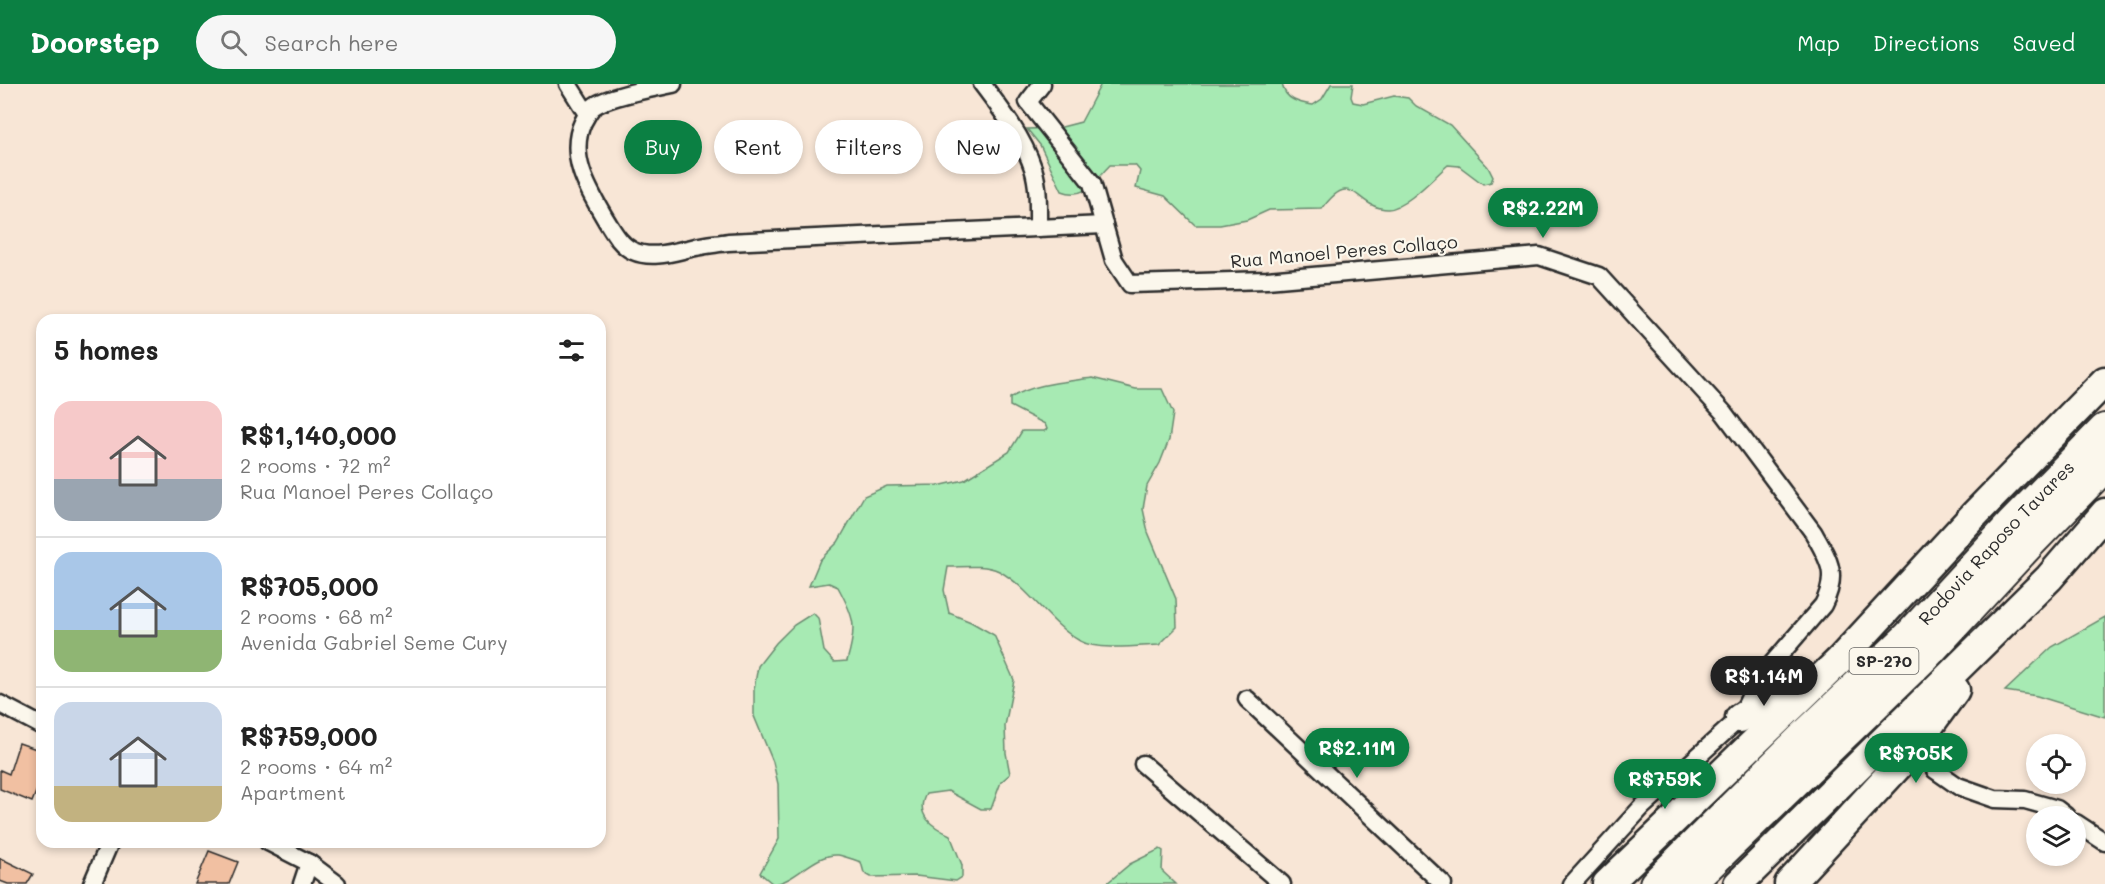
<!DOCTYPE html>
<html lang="en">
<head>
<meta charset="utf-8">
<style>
  :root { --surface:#fff; --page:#f6f6f6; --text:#222; --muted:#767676; --line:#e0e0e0; --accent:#0b8043 }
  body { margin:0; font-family:Mali,sans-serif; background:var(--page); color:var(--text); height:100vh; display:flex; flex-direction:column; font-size:22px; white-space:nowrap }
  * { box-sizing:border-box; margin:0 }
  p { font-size:20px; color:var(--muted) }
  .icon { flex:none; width:33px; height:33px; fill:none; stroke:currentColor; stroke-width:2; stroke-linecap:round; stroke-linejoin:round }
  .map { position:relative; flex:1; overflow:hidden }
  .details { position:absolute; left:36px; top:230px; width:570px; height:534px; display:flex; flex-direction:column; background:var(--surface); border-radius:18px; box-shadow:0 3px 9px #0003 }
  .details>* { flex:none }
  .top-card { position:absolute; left:624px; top:36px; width:570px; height:54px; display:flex; gap:12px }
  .controls { position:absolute; left:2026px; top:650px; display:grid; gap:12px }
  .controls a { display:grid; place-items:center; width:60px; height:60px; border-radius:50%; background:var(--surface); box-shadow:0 3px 9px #0003; font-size:30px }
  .price { position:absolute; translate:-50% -51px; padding:0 14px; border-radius:21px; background:var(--accent); color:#fff; font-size:20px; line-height:39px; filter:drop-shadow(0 2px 3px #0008) }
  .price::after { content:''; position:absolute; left:50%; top:36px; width:18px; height:14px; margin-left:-9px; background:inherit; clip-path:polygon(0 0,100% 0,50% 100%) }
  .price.current { background:#222; color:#fff }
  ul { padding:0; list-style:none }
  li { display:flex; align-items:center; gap:18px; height:150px; padding:0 18px }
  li+li { border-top:2px solid var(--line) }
  li span { display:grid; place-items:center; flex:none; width:168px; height:120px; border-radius:18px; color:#555 }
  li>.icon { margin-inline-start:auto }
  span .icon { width:72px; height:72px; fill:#fffc; stroke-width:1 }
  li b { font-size:26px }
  h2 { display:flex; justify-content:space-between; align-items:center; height:72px; padding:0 18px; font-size:26px }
  .pill { padding:0 21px; border-radius:27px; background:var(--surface); box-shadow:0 3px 9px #0003; font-size:21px; line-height:54px }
  .pill.current { background:var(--accent); color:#fff }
  header { display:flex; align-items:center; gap:36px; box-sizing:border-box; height:84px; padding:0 30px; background:var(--accent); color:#fff }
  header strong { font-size:28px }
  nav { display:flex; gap:33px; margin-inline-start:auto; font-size:21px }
  .search { width:420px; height:54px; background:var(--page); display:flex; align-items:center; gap:15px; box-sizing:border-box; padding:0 21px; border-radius:33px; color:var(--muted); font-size:22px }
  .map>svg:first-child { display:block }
</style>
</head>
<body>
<header>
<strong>Doorstep</strong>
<div class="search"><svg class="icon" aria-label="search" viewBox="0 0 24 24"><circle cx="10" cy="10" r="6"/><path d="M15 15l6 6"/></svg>Search here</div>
<nav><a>Map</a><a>Directions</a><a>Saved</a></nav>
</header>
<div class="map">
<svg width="2105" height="800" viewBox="0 0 2105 800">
  <rect width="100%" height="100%" fill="#f8e6d6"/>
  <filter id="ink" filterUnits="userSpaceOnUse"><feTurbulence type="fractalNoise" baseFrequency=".0167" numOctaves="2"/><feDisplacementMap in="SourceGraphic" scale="12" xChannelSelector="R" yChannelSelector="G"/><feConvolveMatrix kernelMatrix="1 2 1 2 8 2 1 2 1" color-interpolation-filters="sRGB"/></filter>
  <g filter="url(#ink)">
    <g fill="#a7eab3" stroke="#698a6f" stroke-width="1.5">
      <path d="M 1101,0 L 1282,0 C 1285,16 1299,19 1313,21 L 1322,15 L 1331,0 L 1353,0 L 1351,13 L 1353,18 L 1363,20 L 1394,12 L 1408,14 L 1416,22 L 1450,41 L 1488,83 L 1493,93 L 1491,98 L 1483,100 L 1459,82 L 1448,81 C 1435,92 1405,125 1388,125 C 1356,125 1353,82 1322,125 L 1269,126 L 1247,136 L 1220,141 L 1195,141 L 1165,112 L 1136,104 L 1140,87 L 1135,81 L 1110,81 C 1094,97 1086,116 1062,107 L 1040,61 L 1027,45 L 1058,44 L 1081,38 C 1088,25 1094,13 1101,0 Z"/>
      <path d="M 1092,294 L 1136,305 L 1162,305 L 1173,329 L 1169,356 L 1160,379 L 1147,402 L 1143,425 L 1148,448 L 1176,515 L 1177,543 L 1159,561 C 1138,562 1098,567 1080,557 C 1049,540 1030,504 999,487 C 984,480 963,483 948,483 L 944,506 L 949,529 L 971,538 L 994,551 L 1014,596 L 1005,642 L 1006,669 L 1010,690 L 1001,698 L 991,725 L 981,725 L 948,707 L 926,710 C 914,731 933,743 950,751 L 962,781 L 962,793 L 956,797 L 916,792 L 871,793 L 864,789 L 861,778 C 854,776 845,772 838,771 C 814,769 796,798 773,800 L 760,789 L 779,755 L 778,700 L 773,678 L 754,632 L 754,605 L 758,582 L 776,559 L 794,541 L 813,529 L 818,534 L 824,567 L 834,578 L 847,577 C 857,543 855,534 838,503 L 829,499 L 809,502 L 820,476 L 838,458 L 864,412 L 887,402 L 942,401 L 964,396 L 1009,368 L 1022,347 L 1044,347 L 1047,345 L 1045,340 L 1010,322 L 1010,314 C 1035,299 1064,298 1092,294 Z"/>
      <polygon points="2105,533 2105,633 2037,612 2005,607 2052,563"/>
      <polygon points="1160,765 1163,767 1162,787 1176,800 1106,800 1130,780"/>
    </g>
    <g fill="#f1c0a2" stroke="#2b2b2b" stroke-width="1.5">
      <polygon points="19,659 42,667 42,693 32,718 0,705 0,686 9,690"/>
      <polygon points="209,767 238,778 229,800 195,800"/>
      <polygon points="0,774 33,790 27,800 8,800 0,797"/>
    </g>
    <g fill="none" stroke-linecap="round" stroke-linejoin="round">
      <g stroke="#2b2b2b" stroke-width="21">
        <g id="minor">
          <polyline points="568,0 587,30"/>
          <path d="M 673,0 C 654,4 607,12 593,23 C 589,26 586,33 583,38 C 567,72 589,107 606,136 C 613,147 620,161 633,167 C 653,176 676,167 696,163 C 706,160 717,160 728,158 L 1104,141"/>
          <path d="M 982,0 C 1001,25 1023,54 1033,84 C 1039,103 1038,124 1038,144"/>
          <path d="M 1042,0 L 1028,18 L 1092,99 L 1114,176 L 1130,200 L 1267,196 L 1539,172 L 1599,192 L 1724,329 L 1813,448 C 1829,476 1839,490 1823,521 L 1758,596 L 1740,634 L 1642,723 L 1572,800"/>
          <polyline points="1247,615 1443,800"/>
          <polyline points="0,620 42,642"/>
          <polyline points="1924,651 1924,665 1935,686 1958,702 1995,715 2025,716 2057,725 2066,732"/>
          <polyline points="1143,680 1282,800"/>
          <polyline points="2076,739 2105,758"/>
          <polyline points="268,758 309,779 337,800"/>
          <polyline points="92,800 110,758"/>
          <polyline points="302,800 309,779"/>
        </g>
      </g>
      <g stroke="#2b2b2b" stroke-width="33">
        <g id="trunk">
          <polyline points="1740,634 1803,593"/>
          <polyline points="1607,800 1840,576 1976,429 2105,297"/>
          <polyline points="1738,800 2049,494 2105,429"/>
          <polyline points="1789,800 1907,672 1955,606"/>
        </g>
      </g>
      <g stroke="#2b2b2b" stroke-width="36">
        <g id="motorway">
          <path id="s1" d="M 1656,800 L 1805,652 L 1909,553 L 2011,442 L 2105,346"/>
          <polyline points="1688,800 1924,572 2030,458 2105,381"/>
        </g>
      </g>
      <use href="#minor" stroke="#fbf7ec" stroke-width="16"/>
      <use href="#trunk" stroke="#fbf7ec" stroke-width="28"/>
      <use href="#motorway" stroke="#fbf7ec" stroke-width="32"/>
    </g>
  </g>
  <g text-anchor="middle" stroke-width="4.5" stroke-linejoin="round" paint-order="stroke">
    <rect fill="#fbf7ec" stroke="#696865" stroke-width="1.5" x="1849.5" y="564" width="69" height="26" rx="4.5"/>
    <g font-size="16" font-weight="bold" fill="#2b2b2b">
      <text x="1884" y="583">SP-270</text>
    </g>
    <g font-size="18" fill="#2b2b2b" stroke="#fbf7ec">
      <text transform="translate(1344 168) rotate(-5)" y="6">Rua Manoel Peres Collaço</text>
      <text dy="6" stroke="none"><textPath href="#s1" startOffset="482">Rodovia Raposo Tavares</textPath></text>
    </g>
  </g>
</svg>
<div class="controls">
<a><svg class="icon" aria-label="locate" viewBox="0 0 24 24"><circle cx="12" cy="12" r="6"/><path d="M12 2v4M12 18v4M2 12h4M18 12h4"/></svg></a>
<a><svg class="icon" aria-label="layers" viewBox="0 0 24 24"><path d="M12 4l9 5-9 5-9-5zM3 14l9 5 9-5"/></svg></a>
</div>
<b class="price" style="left:1543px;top:155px">R$2.22M</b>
<b class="price current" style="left:1764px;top:623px">R$1.14M</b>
<b class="price" style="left:1357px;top:695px">R$2.11M</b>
<b class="price" style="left:1916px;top:700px">R$705K</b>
<b class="price" style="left:1665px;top:726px">R$759K</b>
<div class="top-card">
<a class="pill current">Buy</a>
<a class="pill">Rent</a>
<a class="pill">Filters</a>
<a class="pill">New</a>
</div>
<section class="details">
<h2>5 homes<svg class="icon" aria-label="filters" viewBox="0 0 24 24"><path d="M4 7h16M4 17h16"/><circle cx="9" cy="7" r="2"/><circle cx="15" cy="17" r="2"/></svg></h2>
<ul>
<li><span style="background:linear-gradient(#f6c9c9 65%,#9aa5b1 0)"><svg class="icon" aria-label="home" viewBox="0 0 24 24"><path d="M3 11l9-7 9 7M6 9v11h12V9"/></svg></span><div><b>R$1,140,000</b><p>2 rooms · 72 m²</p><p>Rua Manoel Peres Collaço</p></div></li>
<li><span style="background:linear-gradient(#a9c7e8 65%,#8fb573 0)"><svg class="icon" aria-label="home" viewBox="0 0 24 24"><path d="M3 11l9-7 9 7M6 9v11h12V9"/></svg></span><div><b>R$705,000</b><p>2 rooms · 68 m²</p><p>Avenida Gabriel Seme Cury</p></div></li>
<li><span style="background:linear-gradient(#c9d6e8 70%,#c2b280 0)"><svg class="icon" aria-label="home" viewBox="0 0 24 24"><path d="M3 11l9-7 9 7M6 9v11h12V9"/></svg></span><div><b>R$759,000</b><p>2 rooms · 64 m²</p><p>Apartment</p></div></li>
</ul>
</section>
</div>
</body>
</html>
